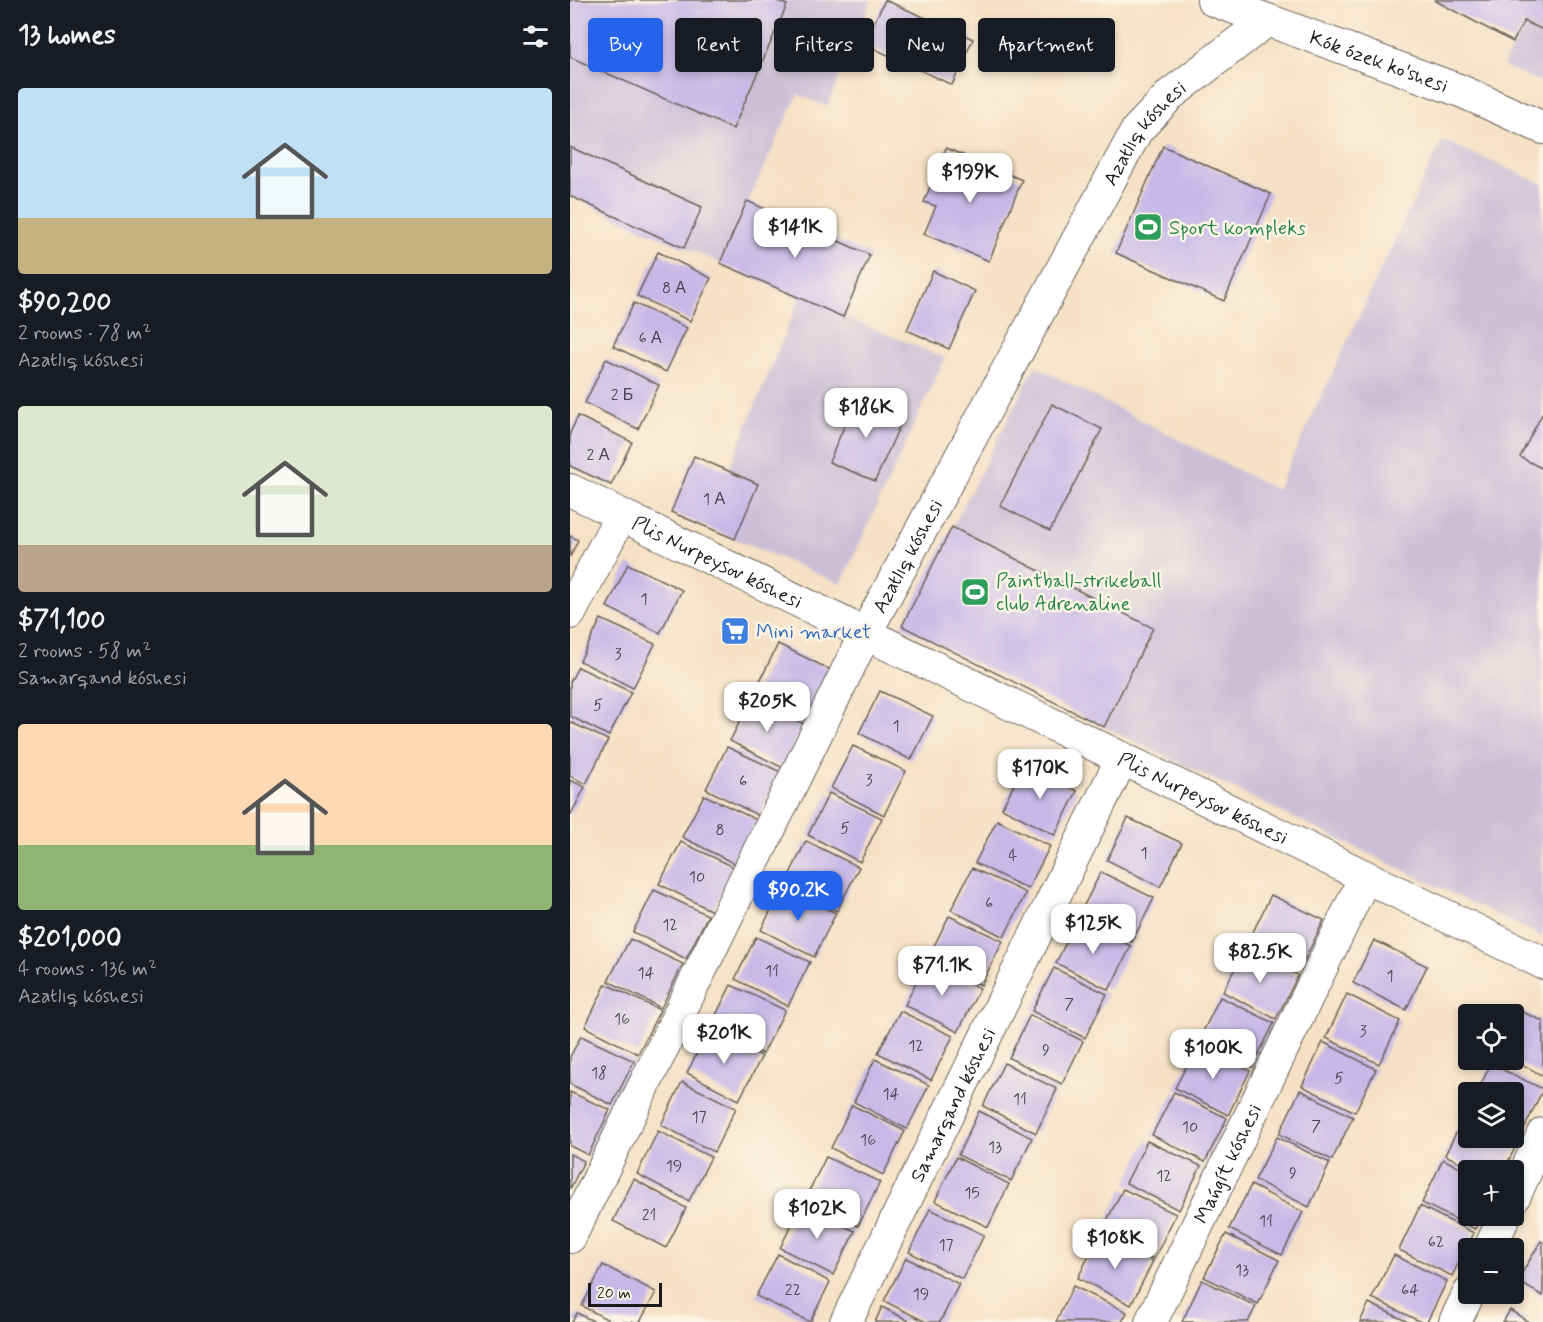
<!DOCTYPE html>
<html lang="en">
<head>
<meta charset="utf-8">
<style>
  :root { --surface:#171b24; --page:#20242c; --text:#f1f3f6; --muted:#9ea1a6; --accent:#2563eb }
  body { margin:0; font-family:Mynerve,sans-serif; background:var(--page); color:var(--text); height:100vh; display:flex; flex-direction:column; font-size:22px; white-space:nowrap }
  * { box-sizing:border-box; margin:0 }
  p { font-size:20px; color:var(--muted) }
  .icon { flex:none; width:33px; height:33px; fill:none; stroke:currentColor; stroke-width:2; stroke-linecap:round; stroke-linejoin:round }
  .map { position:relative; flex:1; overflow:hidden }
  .sheet { display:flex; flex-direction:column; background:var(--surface); width:570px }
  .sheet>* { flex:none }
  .hud { position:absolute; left:18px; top:18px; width:570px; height:54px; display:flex; gap:12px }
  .tools { position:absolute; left:888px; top:1004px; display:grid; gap:12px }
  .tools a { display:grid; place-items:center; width:66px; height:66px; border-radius:6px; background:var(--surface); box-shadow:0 3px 9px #0003; font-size:30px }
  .scale { position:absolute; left:18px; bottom:15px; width:74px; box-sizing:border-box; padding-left:6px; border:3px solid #1c1c1c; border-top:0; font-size:16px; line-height:21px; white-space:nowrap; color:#1c1c1c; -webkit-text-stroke:4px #fcf5e5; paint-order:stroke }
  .price { position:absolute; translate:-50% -51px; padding:0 14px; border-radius:12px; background:#fff; color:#222; font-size:20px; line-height:39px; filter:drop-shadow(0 2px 3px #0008) }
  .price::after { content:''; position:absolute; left:50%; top:36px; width:18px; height:14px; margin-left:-9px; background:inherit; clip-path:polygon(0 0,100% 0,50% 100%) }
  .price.active { background:var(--accent); color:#fff }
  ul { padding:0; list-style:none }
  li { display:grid; align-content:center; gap:12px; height:318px; padding:0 18px }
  li span { display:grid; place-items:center; height:186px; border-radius:6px; color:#555 }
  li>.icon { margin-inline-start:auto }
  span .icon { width:108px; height:108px; fill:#fffc; stroke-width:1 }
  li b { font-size:26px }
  h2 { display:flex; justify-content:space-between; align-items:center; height:72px; padding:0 18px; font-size:26px }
  .pill { padding:0 21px; border-radius:6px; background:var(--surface); box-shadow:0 3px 9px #0003; font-size:21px; line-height:54px }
  .pill.active { background:var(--accent); color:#fff }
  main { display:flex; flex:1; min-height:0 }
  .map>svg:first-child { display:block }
</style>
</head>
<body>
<main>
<section class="sheet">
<h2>13 homes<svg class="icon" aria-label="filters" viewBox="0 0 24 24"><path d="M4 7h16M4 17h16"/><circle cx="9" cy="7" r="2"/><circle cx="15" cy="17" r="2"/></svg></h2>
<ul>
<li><span style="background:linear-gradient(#bfe0f5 70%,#c2b280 0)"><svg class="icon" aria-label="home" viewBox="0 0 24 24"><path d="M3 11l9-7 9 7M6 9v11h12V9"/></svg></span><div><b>$90,200</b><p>2 rooms · 78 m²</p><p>Azatlıq kóshesi</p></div></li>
<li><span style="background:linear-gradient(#dfe7d0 75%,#b9a48a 0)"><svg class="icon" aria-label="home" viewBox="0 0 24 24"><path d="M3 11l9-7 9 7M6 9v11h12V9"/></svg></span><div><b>$71,100</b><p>2 rooms · 58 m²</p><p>Samarqand kóshesi</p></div></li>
<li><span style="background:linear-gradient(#ffd9b3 65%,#8fb573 0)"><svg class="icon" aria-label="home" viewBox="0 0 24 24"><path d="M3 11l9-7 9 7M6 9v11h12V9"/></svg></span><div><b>$201,000</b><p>4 rooms · 136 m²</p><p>Azatlıq kóshesi</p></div></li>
</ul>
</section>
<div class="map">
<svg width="973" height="1322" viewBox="0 0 973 1322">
  <rect width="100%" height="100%" fill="#fcf5e5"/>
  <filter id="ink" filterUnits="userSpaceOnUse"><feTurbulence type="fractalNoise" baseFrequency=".0167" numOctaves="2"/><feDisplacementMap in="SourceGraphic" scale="12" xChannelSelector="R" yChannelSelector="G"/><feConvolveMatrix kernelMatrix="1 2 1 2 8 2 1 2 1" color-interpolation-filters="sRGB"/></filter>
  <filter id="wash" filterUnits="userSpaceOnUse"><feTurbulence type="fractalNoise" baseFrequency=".008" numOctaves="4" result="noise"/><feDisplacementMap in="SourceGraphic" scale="24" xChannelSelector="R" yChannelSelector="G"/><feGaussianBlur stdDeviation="1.35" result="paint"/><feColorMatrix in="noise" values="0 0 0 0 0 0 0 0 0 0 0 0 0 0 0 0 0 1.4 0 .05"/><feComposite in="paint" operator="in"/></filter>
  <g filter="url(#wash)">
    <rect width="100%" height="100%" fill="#f5e1c5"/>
    <g fill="#cbbfd5">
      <polygon points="0,0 301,0 257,107 228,94 150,263 0,195"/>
      <polygon points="965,0 973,0 973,83 933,66"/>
      <polygon points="872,140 973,184 973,937 534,727 332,626 465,366 707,490"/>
      <polygon points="230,298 375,358 271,584 165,539 188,484 158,471"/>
    </g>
    <g id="blocks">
      <g fill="#c7b9e7">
        <polygon points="0,0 205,0 217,5 163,129 0,57"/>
        <polygon points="315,0 403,39 382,85 294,44"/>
        <polygon points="864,0 973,0 973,30 954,21 943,42"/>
        <polygon points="593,146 701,194 654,301 546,253"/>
        <polygon points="0,147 132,207 114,248 0,196"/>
        <polygon points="376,148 452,180 419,261 354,234 366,206 354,202"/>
        <polygon points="177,201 300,255 273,317 150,263"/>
        <polygon points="88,252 141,278 120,321 67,296"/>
        <polygon points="363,271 405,291 379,349 337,330"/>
        <polygon points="64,303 117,328 96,372 43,346"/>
        <polygon points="36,359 89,385 68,429 15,403"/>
        <polygon points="287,396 334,416 305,481 259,462"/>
        <polygon points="482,404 532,429 480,531 430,506"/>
        <polygon points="973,412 973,469 950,457"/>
        <polygon points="8,416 62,442 41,485 0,466 0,433"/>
        <polygon points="124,456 188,484 165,539 101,512"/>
        <polygon points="382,527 583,628 534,727 332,626"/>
        <polygon points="0,536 8,540 0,557"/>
        <polygon points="58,564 112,590 90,633 37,607"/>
        <polygon points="31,619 85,644 63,688 10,661"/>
        <polygon points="208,644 261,670 239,714 187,687"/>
        <polygon points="8,667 61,692 39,736 0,716 0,682"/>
        <polygon points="310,691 363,716 341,760 289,733"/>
        <polygon points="181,699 234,724 213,768 160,741"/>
        <polygon points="0,722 38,740 16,784 0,776"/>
        <polygon points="283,746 336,771 314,815 261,788"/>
        <polygon points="157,747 211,772 189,816 136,789"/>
        <polygon points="454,765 507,791 485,835 432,808"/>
        <polygon points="0,780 15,787 0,816"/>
        <polygon points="259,793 312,818 290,862 238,835"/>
        <polygon points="134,795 187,820 165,864 112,837"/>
        <polygon points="558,818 612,843 590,887 537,860"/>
        <polygon points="427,820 480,846 458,889 405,863"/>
        <polygon points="236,841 289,867 267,911 215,884"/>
        <polygon points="111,842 164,867 142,911 89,884"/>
        <polygon points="402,868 456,893 434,937 381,910"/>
        <polygon points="531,872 584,898 562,942 509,915"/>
        <polygon points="212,888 266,913 244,957 191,930"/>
        <polygon points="84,890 138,915 116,959 63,932"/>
        <polygon points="701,895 754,920 732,965 680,938"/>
        <polygon points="379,916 433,941 411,985 358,958"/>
        <polygon points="507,920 561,946 539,990 486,963"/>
        <polygon points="186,937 240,962 218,1006 165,979"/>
        <polygon points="60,939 113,964 91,1008 38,981"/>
        <polygon points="804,940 857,966 836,1010 783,983"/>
        <polygon points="674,950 728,975 706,1019 653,992"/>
        <polygon points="356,963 410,988 388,1032 335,1005"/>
        <polygon points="484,968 537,994 515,1038 462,1011"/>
        <polygon points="36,984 90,1010 68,1054 15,1027"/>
        <polygon points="161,985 215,1010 193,1054 140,1027"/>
        <polygon points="777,994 830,1021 809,1064 756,1038"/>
        <polygon points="650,997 704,1023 682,1067 629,1040"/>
        <polygon points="948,1010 973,1021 973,1076 944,1060 944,1019"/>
        <polygon points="330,1011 383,1036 361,1080 308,1053"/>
        <polygon points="460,1015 513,1041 492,1084 439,1058"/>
        <polygon points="138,1031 192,1056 169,1100 117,1073"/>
        <polygon points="11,1036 64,1061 42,1105 0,1084 0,1057"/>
        <polygon points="753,1042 806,1069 785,1112 732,1086"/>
        <polygon points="627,1046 680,1071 658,1115 605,1088"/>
        <polygon points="305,1059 359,1085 337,1129 284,1102"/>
        <polygon points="434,1063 487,1089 466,1133 413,1106"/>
        <polygon points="921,1064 973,1089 952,1133 944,1129 944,1092 907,1092"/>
        <polygon points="112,1082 166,1108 144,1152 91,1125"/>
        <polygon points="730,1090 783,1117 762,1160 709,1134"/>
        <polygon points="0,1092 40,1110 18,1155 0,1146"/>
        <polygon points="604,1092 657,1118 635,1162 582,1135"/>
        <polygon points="282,1105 335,1131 313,1175 261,1148"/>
        <polygon points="409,1111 462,1138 441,1181 388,1155"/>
        <polygon points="897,1111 898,1137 944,1137 944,1134 950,1138 934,1170 906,1170 875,1155"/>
        <polygon points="88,1131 141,1157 119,1201 67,1174"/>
        <polygon points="707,1137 760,1163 739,1207 685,1180"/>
        <polygon points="577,1141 631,1166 609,1210 556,1183"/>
        <polygon points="0,1154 14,1161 0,1189"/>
        <polygon points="256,1157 310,1182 288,1226 235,1199"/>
        <polygon points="386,1157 439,1184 418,1227 365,1201"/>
        <polygon points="873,1159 898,1172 898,1215 912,1215 905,1229 852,1203"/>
        <polygon points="64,1179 116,1208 96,1248 43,1221"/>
        <polygon points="681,1185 733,1212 712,1255 659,1229"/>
        <polygon points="553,1189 606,1214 584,1259 531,1232"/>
        <polygon points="231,1206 285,1231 263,1275 210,1248"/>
        <polygon points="850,1206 904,1233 882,1276 829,1250"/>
        <polygon points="360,1209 414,1235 392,1279 339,1252"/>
        <polygon points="656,1234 709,1260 688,1304 634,1277"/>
        <polygon points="529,1235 583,1261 561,1305 508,1278"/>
        <polygon points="971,1241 973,1242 973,1296 947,1281"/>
        <polygon points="208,1254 260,1282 240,1322 186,1296"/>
        <polygon points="824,1255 877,1281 857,1322 851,1322 802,1298"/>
        <polygon points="336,1258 389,1284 370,1322 356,1322 314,1301"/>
        <polygon points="33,1265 86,1292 70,1322 42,1322 12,1306"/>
        <polygon points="632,1280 686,1306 678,1322 612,1322"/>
        <polygon points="503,1286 557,1312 552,1322 486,1322"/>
        <polygon points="799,1303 838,1322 790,1322"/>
        <polygon points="312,1307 341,1322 305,1322"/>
        <polygon points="940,1310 959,1322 933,1322"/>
        <polygon points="7,1313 25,1322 2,1322"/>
      </g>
    </g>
  </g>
  <g filter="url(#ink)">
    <use href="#blocks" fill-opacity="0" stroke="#686157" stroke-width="1.5"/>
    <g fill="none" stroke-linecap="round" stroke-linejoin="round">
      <g stroke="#686157" stroke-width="34">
        <g id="minor">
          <path id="s1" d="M 643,0 L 891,91 L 973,128"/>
          <path id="s2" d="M 0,490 L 973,963"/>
          <polyline points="0,613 51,515"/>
          <polyline points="944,1197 973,1134"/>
          <path id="s3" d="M 0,1237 L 295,634 L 567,130 L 601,94 L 696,21"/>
          <polyline points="920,1248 935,1215"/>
          <path id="s4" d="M 276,1322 L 552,758"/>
          <path id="s5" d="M 581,1322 L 795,877"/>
          <polyline points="885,1322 899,1293"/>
        </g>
      </g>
      <use href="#minor" stroke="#fff" stroke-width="32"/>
    </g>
  </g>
  <defs>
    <g id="stadium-square" transform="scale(1.5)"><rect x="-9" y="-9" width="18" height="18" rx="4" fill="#2e9e5b" stroke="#fcf5e5"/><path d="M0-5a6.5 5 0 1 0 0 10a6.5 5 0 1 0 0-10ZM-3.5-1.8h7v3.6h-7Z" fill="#fff"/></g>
    <g id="supermarket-square" transform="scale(1.5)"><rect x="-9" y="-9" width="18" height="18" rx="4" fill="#3f7fe0" stroke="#fcf5e5"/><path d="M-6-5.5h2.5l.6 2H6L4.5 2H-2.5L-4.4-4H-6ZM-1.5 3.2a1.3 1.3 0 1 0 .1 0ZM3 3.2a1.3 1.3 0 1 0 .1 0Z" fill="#fff"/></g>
  </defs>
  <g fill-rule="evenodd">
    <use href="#stadium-square" x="578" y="227"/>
    <use href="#stadium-square" x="405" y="592"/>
    <use href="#supermarket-square" x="165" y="631"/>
  </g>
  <g text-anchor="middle" stroke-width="5" stroke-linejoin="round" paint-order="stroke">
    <g font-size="16" fill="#47434f">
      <text x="104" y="293">8 А</text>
      <text x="80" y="343">6 А</text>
      <text x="52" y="400">2 Б</text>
      <text x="28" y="460">2 А</text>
      <text x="144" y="504">1 А</text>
      <text x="74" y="604">1</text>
      <text x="48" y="659">3</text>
      <text x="28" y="710">5</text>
      <text x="326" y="731">1</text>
      <text x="299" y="785">3</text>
      <text x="173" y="786">6</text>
      <text x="275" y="833">5</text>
      <text x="150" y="835">8</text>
      <text x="574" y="858">1</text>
      <text x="443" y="860">4</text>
      <text x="127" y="882">10</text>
      <text x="419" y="908">6</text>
      <text x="100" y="930">12</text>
      <text x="202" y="976">11</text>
      <text x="76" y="978">14</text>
      <text x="820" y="981">1</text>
      <text x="499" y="1009">7</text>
      <text x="52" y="1024">16</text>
      <text x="793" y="1036">3</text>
      <text x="346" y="1051">12</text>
      <text x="476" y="1055">9</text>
      <text x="29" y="1078">18</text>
      <text x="769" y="1083">5</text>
      <text x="321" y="1099">14</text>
      <text x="450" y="1104">11</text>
      <text x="129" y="1122">17</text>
      <text x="746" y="1131">7</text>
      <text x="620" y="1132">10</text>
      <text x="298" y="1145">16</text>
      <text x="425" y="1152">13</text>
      <text x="104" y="1171">19</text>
      <text x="723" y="1178">9</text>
      <text x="594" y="1181">12</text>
      <text x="402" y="1198">15</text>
      <text x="79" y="1220">21</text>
      <text x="696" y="1226">11</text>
      <text x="866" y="1247">62</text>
      <text x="376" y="1250">17</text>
      <text x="672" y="1275">13</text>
      <text x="223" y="1295">22</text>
      <text x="840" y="1295">64</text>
      <text x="351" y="1299">19</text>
    </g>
    <g font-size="20" fill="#1c1c1c" stroke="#fcf5e5">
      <text dy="7" stroke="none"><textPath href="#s1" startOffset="177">Kók ózek ko'shesi</textPath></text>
      <text dy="7" stroke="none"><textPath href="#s3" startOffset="1246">Azatlıq kóshesi</textPath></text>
      <text dy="7" stroke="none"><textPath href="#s3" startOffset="760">Azatlıq kóshesi</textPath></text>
      <text dy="7" stroke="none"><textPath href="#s2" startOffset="164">Plis Nurpeysov kóshesi</textPath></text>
      <text dy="7" stroke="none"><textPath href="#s2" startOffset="704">Plis Nurpeysov kóshesi</textPath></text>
      <text dy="7" stroke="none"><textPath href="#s4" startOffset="242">Samarqand kóshesi</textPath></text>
      <text dy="7" stroke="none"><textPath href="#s5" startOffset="176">Mańǵıt kóshesi</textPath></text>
    </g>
    <g font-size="20" fill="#27864d" stroke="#fcf5e5" text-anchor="start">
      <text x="599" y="234">Sport kompleks</text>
      <text x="426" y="587">Paintball-strikeball<tspan x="426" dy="23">club Adrenaline</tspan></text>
    </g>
    <g font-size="20" fill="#366cbe" stroke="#fcf5e5" text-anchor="start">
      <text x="186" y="638">Mini market</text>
    </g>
  </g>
</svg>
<div class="tools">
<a><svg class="icon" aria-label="locate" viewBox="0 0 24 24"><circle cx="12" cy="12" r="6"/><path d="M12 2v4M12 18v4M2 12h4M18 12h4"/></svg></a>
<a><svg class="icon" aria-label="layers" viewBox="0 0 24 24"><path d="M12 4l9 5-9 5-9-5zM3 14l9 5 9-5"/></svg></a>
<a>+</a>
<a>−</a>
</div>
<div class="scale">20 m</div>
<b class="price" style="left:400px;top:204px">$199K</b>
<b class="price" style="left:225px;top:259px">$141K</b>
<b class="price" style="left:296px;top:439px">$186K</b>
<b class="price" style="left:197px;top:733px">$205K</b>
<b class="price" style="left:470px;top:800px">$170K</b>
<b class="price active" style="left:228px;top:922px">$90.2K</b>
<b class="price" style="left:523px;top:955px">$125K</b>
<b class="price" style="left:690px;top:984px">$82.5K</b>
<b class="price" style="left:372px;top:997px">$71.1K</b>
<b class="price" style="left:154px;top:1065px">$201K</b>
<b class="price" style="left:643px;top:1080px">$100K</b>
<b class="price" style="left:247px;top:1240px">$102K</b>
<b class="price" style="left:545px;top:1270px">$108K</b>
<div class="hud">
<a class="pill active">Buy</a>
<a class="pill">Rent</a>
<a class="pill">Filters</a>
<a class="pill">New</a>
<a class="pill">Apartment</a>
</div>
</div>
</main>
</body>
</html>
